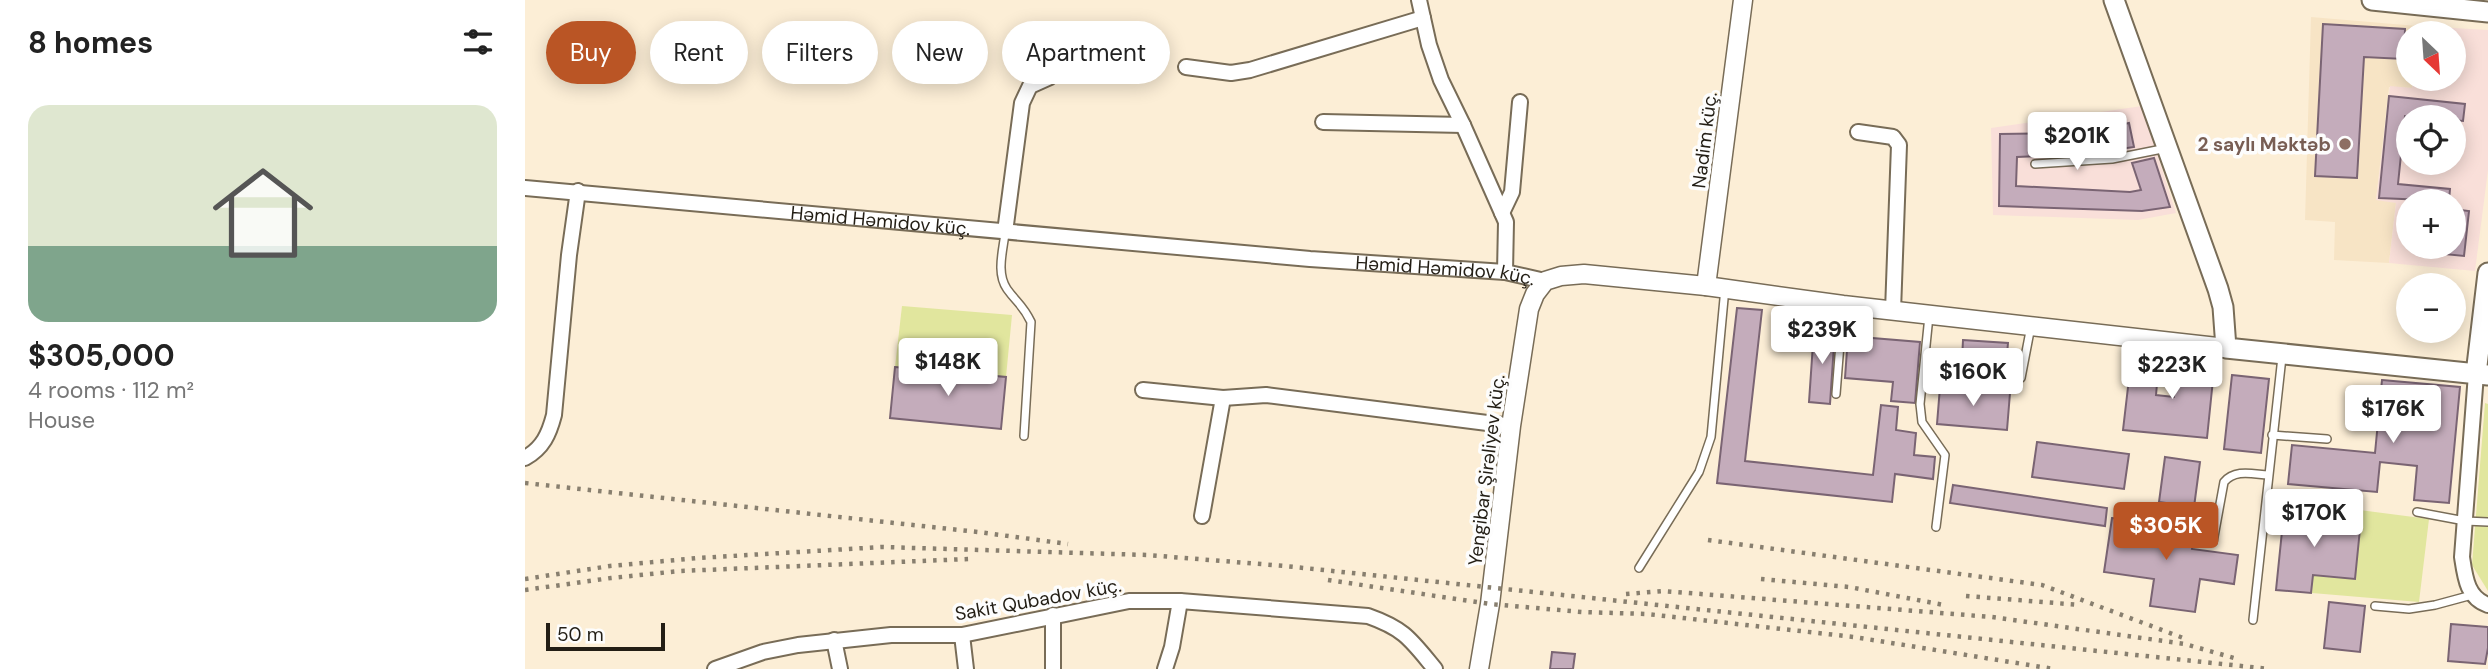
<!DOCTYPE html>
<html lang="en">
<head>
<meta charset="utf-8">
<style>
  :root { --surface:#fff; --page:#f6f6f6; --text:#222; --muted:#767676; --accent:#ba5525 }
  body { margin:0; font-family:"DM Sans",sans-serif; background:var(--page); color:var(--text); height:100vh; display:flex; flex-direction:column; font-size:26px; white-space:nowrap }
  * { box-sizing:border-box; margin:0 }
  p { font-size:23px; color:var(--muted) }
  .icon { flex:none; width:38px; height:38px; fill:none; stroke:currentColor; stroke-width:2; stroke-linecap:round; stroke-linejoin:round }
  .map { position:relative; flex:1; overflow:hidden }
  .drawer { display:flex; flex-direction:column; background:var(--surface); width:525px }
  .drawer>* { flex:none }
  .top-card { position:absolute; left:21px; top:21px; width:665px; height:63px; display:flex; gap:14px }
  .needle { width:46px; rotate:155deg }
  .tools { position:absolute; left:1871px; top:21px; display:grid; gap:14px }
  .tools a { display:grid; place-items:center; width:70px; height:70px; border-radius:50%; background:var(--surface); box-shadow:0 4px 18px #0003; font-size:35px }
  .scale { position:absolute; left:21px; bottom:18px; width:119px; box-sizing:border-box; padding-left:7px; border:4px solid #231e15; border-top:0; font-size:19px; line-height:24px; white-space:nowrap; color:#231e15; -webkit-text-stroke:5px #fdfdfd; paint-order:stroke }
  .price { position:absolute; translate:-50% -60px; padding:0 16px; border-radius:7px; background:#fff; color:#222; font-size:23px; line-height:46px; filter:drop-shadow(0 2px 4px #0008) }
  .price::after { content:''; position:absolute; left:50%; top:42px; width:21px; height:16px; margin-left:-10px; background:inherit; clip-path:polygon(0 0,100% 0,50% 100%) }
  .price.on { background:var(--accent); color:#fff }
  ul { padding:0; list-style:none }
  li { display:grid; align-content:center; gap:14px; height:371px; padding:0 28px }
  li span { display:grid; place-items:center; height:217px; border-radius:21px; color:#555 }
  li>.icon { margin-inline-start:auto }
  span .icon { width:126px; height:126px; fill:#fffc; stroke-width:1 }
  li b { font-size:30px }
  h2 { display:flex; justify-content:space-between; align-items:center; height:84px; padding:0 28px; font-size:30px }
  .tag { padding:0 24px; border-radius:32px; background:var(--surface); box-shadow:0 4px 18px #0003; font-size:24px; line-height:63px }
  .tag.on { background:var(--accent); color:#fff }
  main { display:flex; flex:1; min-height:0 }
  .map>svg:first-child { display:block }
</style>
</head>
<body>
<main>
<section class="drawer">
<h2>8 homes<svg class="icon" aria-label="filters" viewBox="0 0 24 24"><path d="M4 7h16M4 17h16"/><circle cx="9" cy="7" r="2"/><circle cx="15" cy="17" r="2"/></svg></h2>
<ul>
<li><span style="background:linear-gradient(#dfe7d0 65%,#7fa58c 0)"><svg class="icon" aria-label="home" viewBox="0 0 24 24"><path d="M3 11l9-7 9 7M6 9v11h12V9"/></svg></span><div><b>$305,000</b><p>4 rooms · 112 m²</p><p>House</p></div></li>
</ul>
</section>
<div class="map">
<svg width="1963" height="669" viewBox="0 0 1963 669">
  <rect width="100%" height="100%" fill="#fceed6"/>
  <polygon fill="#f7e4c5" points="1786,17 1892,26 1892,33 1883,33 1883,79 1888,79 1887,88 1864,87 1851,199 1871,202 1864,263 1809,260 1810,222 1780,220"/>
  <g fill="#f9dfd9" fill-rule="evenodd">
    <path d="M 1892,26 L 1963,30 L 1963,170 L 1950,271 L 1864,263 L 1871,203 L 1851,200 L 1865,86 L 1887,88 L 1888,79 L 1928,79 L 1928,33 L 1892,33 ZM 1883,117 L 1928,117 L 1928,163 L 1883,163 ZM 1883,201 L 1928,201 L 1928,247 L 1883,247 Z"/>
    <polygon points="1617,106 1651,213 1613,220 1468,215 1466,128"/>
  </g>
  <g fill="#e1e69e">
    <polygon points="377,306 487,315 481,377 370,367"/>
    <polygon points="1960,403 1963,404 1963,591 1947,565"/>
    <polygon points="1796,505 1904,519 1894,602 1787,593 1788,575 1830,578 1835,530 1794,526"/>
  </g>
  <g fill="#c4acbb" stroke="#7a6473" stroke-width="2">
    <polygon points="1798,24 1880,29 1879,59 1839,57 1832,178 1790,176"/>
    <polygon points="1864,96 1940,104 1938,121 1928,120 1928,117 1880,116 1873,184 1925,189 1924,201 1854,198"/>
    <polygon points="1604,123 1609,147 1562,154 1492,157 1491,186 1605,192 1616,190 1607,163 1629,158 1645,207 1617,211 1474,206 1475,134 1558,133"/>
    <polygon points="1928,209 1944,211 1939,256 1899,252 1899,247 1928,247"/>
    <polygon points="1212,308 1237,310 1220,461 1348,475 1356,405 1373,407 1371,430 1391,433 1389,455 1410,457 1408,479 1370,474 1367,502 1192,483"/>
    <polygon points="1289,329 1310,330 1305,404 1284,402"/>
    <polygon points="1323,336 1395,342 1390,403 1366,401 1368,382 1320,378"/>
    <polygon points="1438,340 1483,343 1481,365 1439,362 1438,379 1408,377 1409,358 1437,360"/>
    <polygon points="1653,356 1690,360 1682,438 1598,430 1605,370 1633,373 1631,395 1649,397"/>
    <polygon points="370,367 481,377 476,429 365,418"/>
    <polygon points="1707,375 1744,379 1736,453 1699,449"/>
    <polygon points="1857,380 1935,387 1924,503 1889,500 1892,466 1855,462 1852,492 1763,484 1767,445 1850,453"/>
    <polygon points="1415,387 1485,393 1482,430 1412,424"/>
    <polygon points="1512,442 1604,454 1599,489 1507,477"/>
    <polygon points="1640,457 1675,462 1669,507 1634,502"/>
    <polygon points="1428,485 1582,508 1580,526 1425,503"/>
    <polygon points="1760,502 1796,505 1794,526 1835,529 1830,579 1788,575 1786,593 1751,590"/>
    <polygon points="1587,518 1670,529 1667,549 1713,555 1709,584 1675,579 1670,612 1625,606 1629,579 1579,572"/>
    <polygon points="1804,602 1840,606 1835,652 1799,648"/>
    <polygon points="1926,624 1963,627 1963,648 1960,664 1923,661"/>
    <polygon points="1027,652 1050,654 1048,669 1025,669"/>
  </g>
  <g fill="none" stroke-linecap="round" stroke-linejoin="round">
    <g stroke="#786c57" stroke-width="10">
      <g id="service">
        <polyline points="1510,164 1587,159 1642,148"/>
        <path d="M 480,233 C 478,251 471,273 482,289 C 492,303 498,305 506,322 L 499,436"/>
        <polyline points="1404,316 1395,404 1397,422 1420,455 1411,527"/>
        <polyline points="1448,376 1492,380 1496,378 1506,326"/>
        <polyline points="1311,394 1318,306"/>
        <polyline points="1747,435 1802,439"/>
        <polyline points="1892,512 1940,521 1963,522"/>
        <path d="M 1688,542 L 1699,482 C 1710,469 1727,474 1743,475"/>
        <polyline points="1114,568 1174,472 1186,437 1200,288"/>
        <polyline points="1850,606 1884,609 1910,605 1947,595"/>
        <polyline points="1728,620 1757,357"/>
      </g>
    </g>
    <g stroke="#786c57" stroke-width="18">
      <g id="minor">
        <polyline points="894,0 904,45 916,80 938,125 981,222 980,272"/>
        <polyline points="661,67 706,73 725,70 898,18"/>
        <polyline points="798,122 938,125"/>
        <polyline points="1333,132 1368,137 1374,145 1368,311"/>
        <path id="s1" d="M 0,188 L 785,259 L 980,272 L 1020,281"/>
        <polyline points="977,213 987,192 995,102"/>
        <polyline points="480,232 497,103 505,86 525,77"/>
        <path d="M 1951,374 L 1937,557 C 1940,577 1942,598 1963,605"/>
        <polyline points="618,390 698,398 741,395 986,426"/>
        <path d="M 0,458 C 18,448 24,434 29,415 L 44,255 L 53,191"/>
        <polyline points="677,516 698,398"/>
        <polyline points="528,615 528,669"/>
        <polyline points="437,635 441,669"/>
        <polyline points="309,640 315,669"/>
        <path d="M 190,669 L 238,652 L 273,645 L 366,635 L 437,635 L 604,601 L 655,601 L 843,616 C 880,629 886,640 910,669"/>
        <polyline points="640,669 647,647 655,601"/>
      </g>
    </g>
    <g stroke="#786c57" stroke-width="21">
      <g id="tertiary">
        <polyline points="1181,286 1218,0"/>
        <polyline points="954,669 965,604 986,426 1004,309 1010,294 1020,281 1036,276 1059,274 1181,286 1318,305 1701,348"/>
      </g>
    </g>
    <g stroke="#786c57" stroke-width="23">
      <g id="secondary">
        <polyline points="1589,0 1693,289 1698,307 1701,348 1963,375"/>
        <polyline points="1847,0 1963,12"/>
        <polyline points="1951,374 1963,273"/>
      </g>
    </g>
    <use href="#service" stroke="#fff" stroke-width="7"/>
    <use href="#minor" stroke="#fff" stroke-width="14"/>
    <use href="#tertiary" stroke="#fff" stroke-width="18"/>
    <use href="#secondary" stroke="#fff" stroke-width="19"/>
    <g stroke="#887f6f" stroke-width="4.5" stroke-dasharray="3.5 7" stroke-linecap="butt">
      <polyline points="0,483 453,532 543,544"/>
      <polyline points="1183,540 1517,585 1661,639"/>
      <polyline points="0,579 85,566 173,558 357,547 622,555 760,566 1745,669"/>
      <polyline points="1236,579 1324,587 1419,605"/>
      <polyline points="803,580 965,604 1057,612 1122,614 1329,637 1529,669"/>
      <polyline points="0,590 86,578 155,571 444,559"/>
      <polyline points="1101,594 1138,591 1467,617 1660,644 1709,658"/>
      <polyline points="1441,596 1556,605"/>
    </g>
  </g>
  <circle fill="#8d6e63" stroke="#fdfdfd" stroke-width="2.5" cx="1820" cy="144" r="7"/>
  <g text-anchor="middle" stroke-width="7" stroke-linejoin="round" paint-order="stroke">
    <g font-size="19" fill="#231e15" stroke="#fdfdfd">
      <text transform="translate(1179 140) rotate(-83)" y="7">Nadim küç.</text>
      <text dy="7" stroke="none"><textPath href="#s1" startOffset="357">Həmid Həmidov küç.</textPath></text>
      <text dy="7" stroke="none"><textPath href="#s1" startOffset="924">Həmid Həmidov küç.</textPath></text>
      <text transform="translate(961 470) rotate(-83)" y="7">Yengibar Şirəliyev küç.</text>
      <text transform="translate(513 599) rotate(-10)" y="7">Sakit Qubadov küç.</text>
    </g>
    <g font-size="19" font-weight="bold" fill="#785e54" stroke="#fdfdfd" text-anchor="end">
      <text x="1806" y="151">2 saylı Məktəb</text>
    </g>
  </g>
</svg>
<div class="tools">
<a><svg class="needle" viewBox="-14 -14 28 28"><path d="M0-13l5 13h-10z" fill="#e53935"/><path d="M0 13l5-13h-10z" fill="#767676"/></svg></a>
<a><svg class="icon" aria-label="locate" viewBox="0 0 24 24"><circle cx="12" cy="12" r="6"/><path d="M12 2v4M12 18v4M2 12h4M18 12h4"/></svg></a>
<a>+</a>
<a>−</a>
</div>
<div class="scale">50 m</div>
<b class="price" style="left:1552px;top:172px">$201K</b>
<b class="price" style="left:1297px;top:366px">$239K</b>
<b class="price" style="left:423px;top:398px">$148K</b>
<b class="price" style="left:1647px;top:401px">$223K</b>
<b class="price" style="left:1448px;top:408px">$160K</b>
<b class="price" style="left:1868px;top:445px">$176K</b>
<b class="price" style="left:1789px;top:549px">$170K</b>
<b class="price on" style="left:1641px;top:562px">$305K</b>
<div class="top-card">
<a class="tag on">Buy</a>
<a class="tag">Rent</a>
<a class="tag">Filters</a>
<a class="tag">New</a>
<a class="tag">Apartment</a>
</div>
</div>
</main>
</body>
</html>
